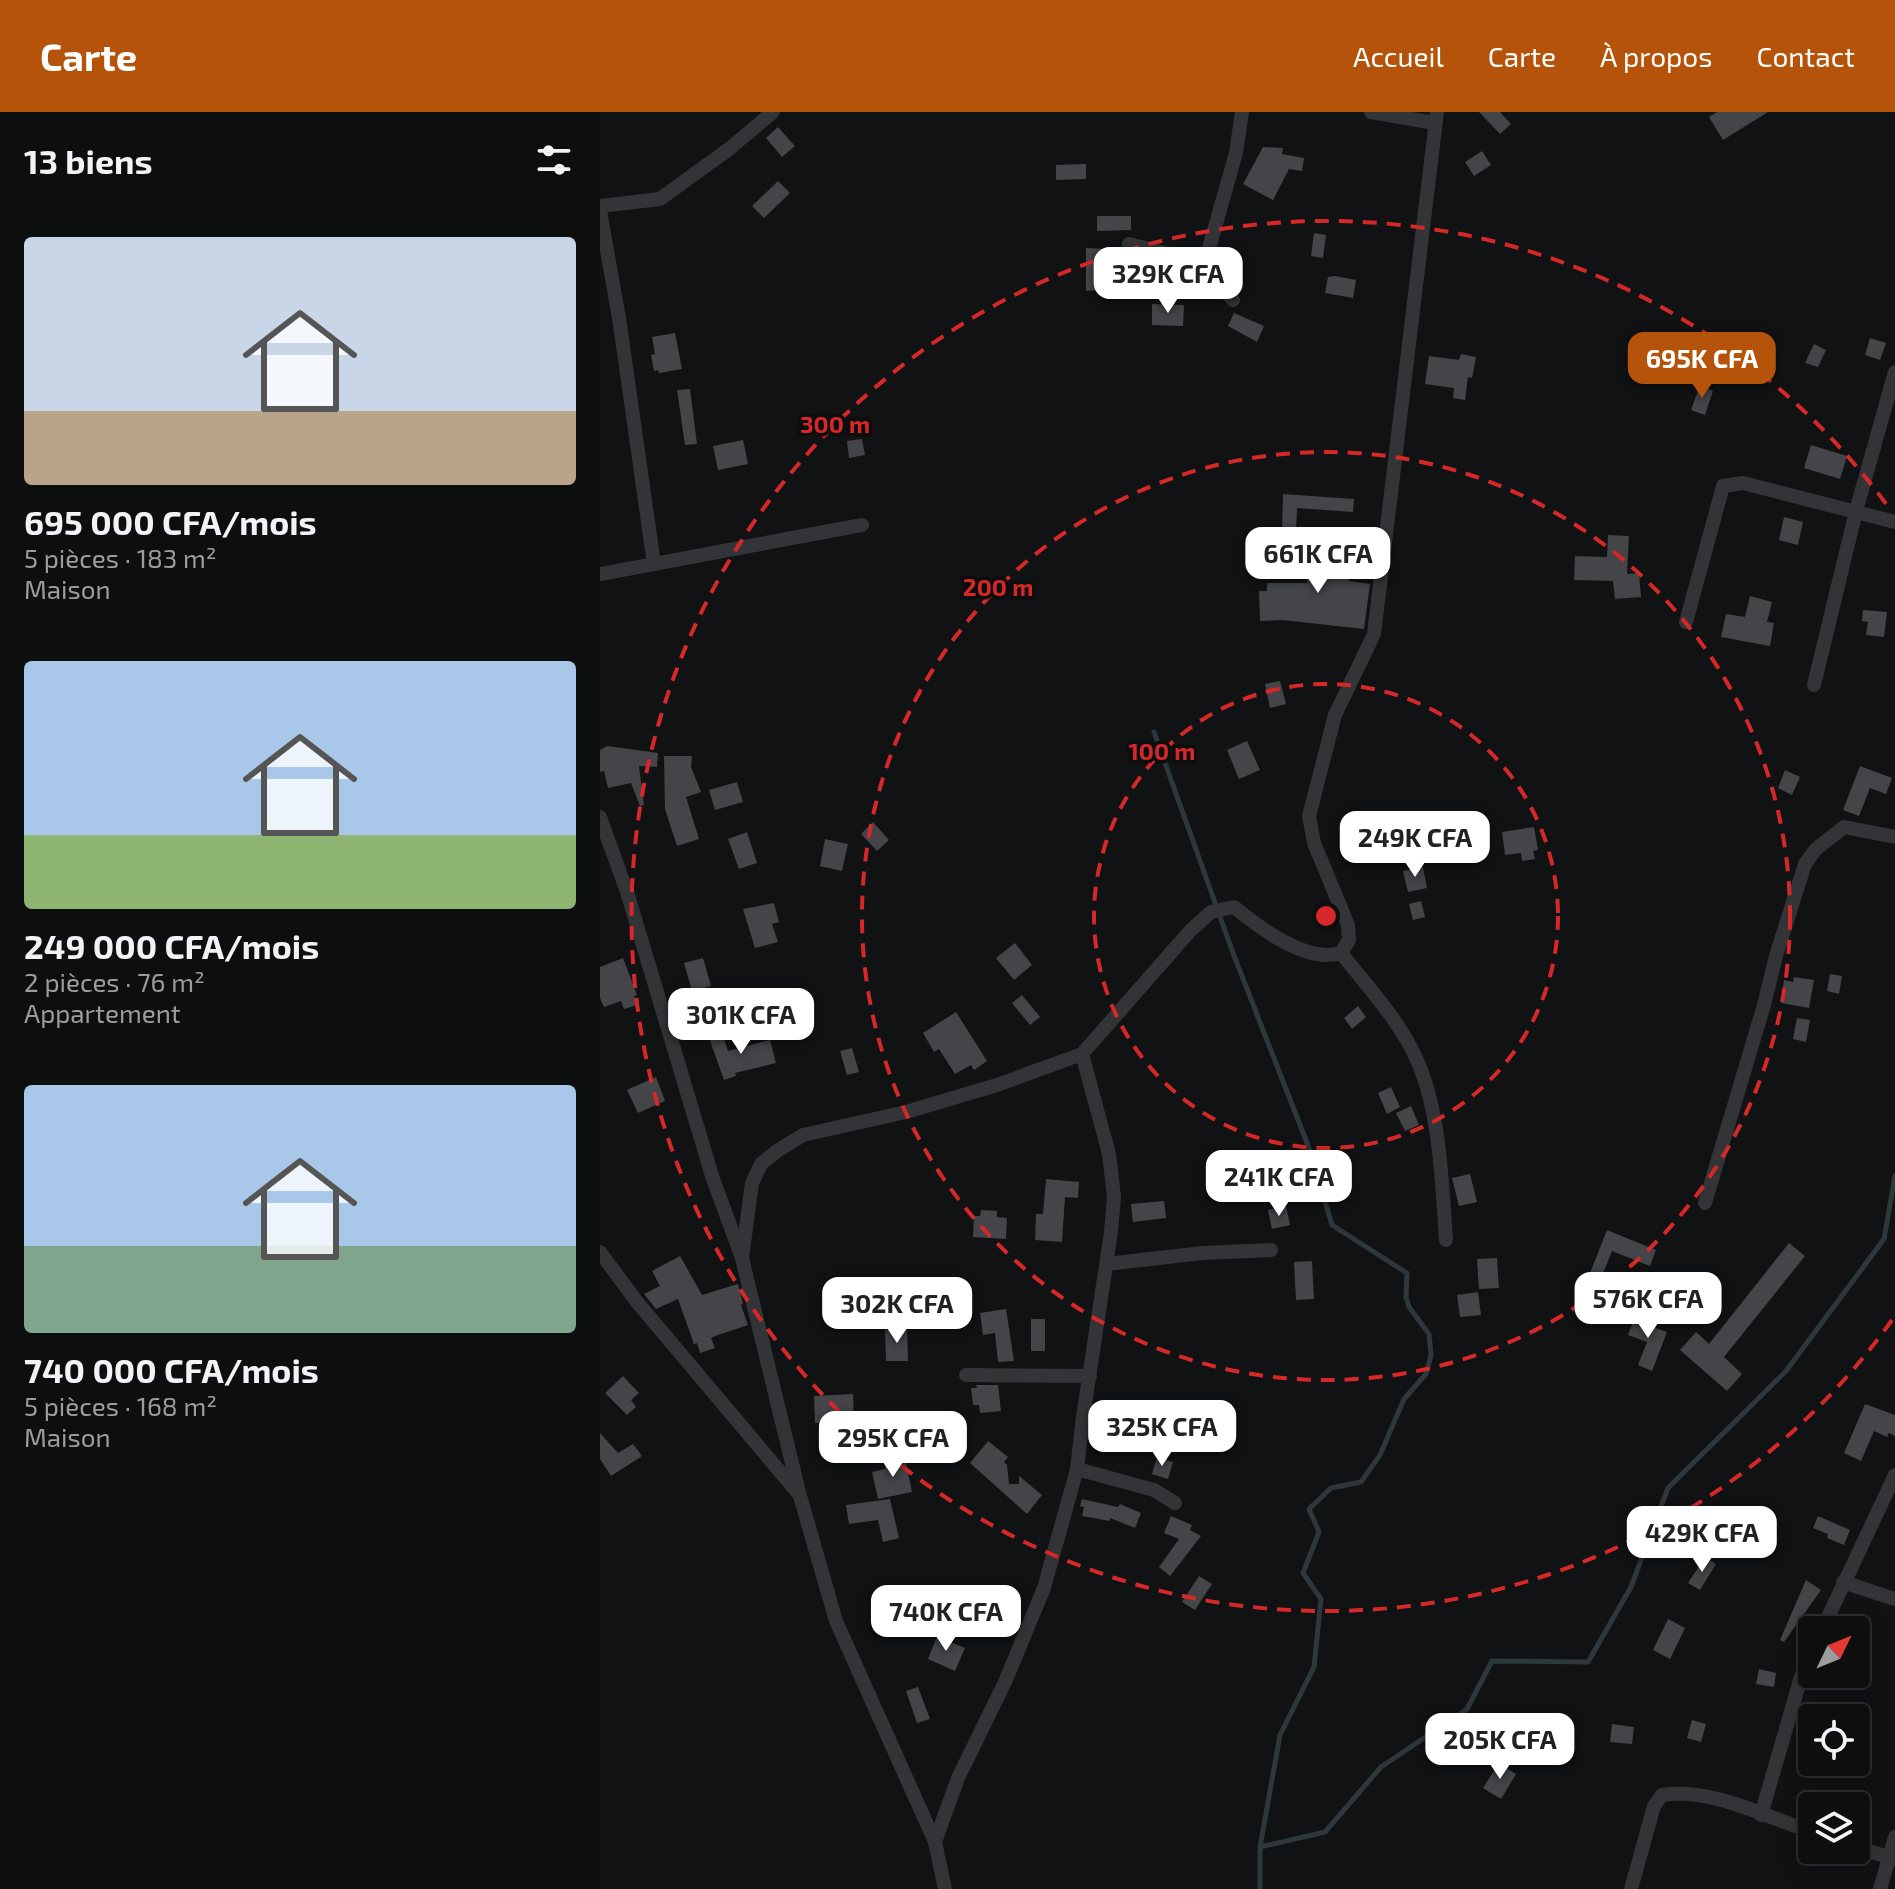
<!DOCTYPE html>
<html lang="fr">
<head>
<meta charset="utf-8">
<style>
  :root { --surface:#0d0e0e; --page:#161717; --text:#f1f3f6; --muted:#9a9c9e; --line:#2d2e2e; --accent:#b45309 }
  body { margin:0; font-family:"Exo 2",sans-serif; background:var(--page); color:var(--text); height:100vh; display:flex; flex-direction:column; font-size:30px; white-space:nowrap }
  * { box-sizing:border-box; margin:0 }
  p { font-size:26px; color:var(--muted) }
  .icon { flex:none; width:44px; height:44px; fill:none; stroke:currentColor; stroke-width:2; stroke-linecap:round; stroke-linejoin:round }
  .map { position:relative; flex:1; overflow:hidden }
  .drawer { display:flex; flex-direction:column; background:var(--surface); width:600px }
  .drawer>* { flex:none }
  .needle { width:52px; rotate:47deg }
  .controls { position:absolute; left:1198px; top:1504px; display:grid; gap:16px }
  .controls a { display:grid; place-items:center; width:72px; height:72px; border-radius:8px; background:var(--surface); box-shadow:0 4px 20px #0003,0 0 0 2px var(--line); font-size:40px }
  .price { position:absolute; translate:-50% -68px; padding:0 18px; border-radius:16px; background:#fff; color:#222; font-size:26px; line-height:52px; filter:drop-shadow(0 2px 4px #0008) }
  .price::after { content:''; position:absolute; left:50%; top:48px; width:24px; height:18px; margin-left:-12px; background:inherit; clip-path:polygon(0 0,100% 0,50% 100%) }
  .price.on { background:var(--accent); color:#fff }
  ul { padding:0; list-style:none }
  li { display:grid; align-content:center; gap:16px; height:424px; padding:0 24px }
  li span { display:grid; place-items:center; height:248px; border-radius:8px; color:#555 }
  li>.icon { margin-inline-start:auto }
  span .icon { width:144px; height:144px; fill:#fffc; stroke-width:1 }
  li b { font-size:34px }
  h2 { display:flex; justify-content:space-between; align-items:center; height:96px; padding:0 24px; font-size:34px }
  header { display:flex; align-items:center; gap:48px; box-sizing:border-box; height:112px; padding:0 40px; background:var(--accent); color:#fff }
  header strong { font-size:38px }
  nav { display:flex; gap:44px; margin-inline-start:auto; font-size:28px }
  main { display:flex; flex:1; min-height:0 }
  .map>svg:first-child { display:block }
</style>
</head>
<body>
<header>
<strong>Carte</strong>
<nav><a>Accueil</a><a>Carte</a><a>À propos</a><a>Contact</a></nav>
</header>
<main>
<section class="drawer">
<h2>13 biens<svg class="icon" aria-label="filters" viewBox="0 0 24 24"><path d="M4 7h16M4 17h16"/><circle cx="9" cy="7" r="2"/><circle cx="15" cy="17" r="2"/></svg></h2>
<ul>
<li><span style="background:linear-gradient(#c9d6e8 70%,#b9a48a 0)"><svg class="icon" aria-label="home" viewBox="0 0 24 24"><path d="M3 11l9-7 9 7M6 9v11h12V9"/></svg></span><div><b>695 000 CFA/mois</b><p>5 pièces · 183 m²</p><p>Maison</p></div></li>
<li><span style="background:linear-gradient(#a9c7e8 70%,#8fb573 0)"><svg class="icon" aria-label="home" viewBox="0 0 24 24"><path d="M3 11l9-7 9 7M6 9v11h12V9"/></svg></span><div><b>249 000 CFA/mois</b><p>2 pièces · 76 m²</p><p>Appartement</p></div></li>
<li><span style="background:linear-gradient(#a9c7e8 65%,#7fa58c 0)"><svg class="icon" aria-label="home" viewBox="0 0 24 24"><path d="M3 11l9-7 9 7M6 9v11h12V9"/></svg></span><div><b>740 000 CFA/mois</b><p>5 pièces · 168 m²</p><p>Maison</p></div></li>
</ul>
</section>
<div class="map">
<svg width="1295" height="1777" viewBox="0 0 1295 1777">
  <rect width="100%" height="100%" fill="#111213"/>
  <g fill="none" stroke-linecap="round" stroke-linejoin="round">
    <g stroke="#2e373c" stroke-width="5">
      <polyline points="554,620 633,841 709,1036 732,1113 807,1161 806,1185 809,1195 829,1222 831,1243 826,1262 804,1287 780,1343 761,1370 731,1376 709,1397 719,1420 703,1461 721,1487 714,1555 680,1623 660,1735"/>
      <polyline points="660,1777 660,1735 725,1720 781,1655 867,1597 892,1549 988,1550 1031,1475 1068,1376 1186,1259 1284,1127 1295,1064"/>
    </g>
  </g>
  <g fill="#434548">
    <polygon points="879,0 900,0 911,12 900,22"/>
    <polygon points="1117,0 1168,0 1123,28 1109,5"/>
    <polygon points="178,15 195,34 182,45 166,26"/>
    <polygon points="663,35 683,36 682,42 704,46 702,59 689,57 673,88 643,72"/>
    <polygon points="882,39 891,53 874,64 865,50"/>
    <polygon points="486,52 486,67 456,68 456,53"/>
    <polygon points="178,69 190,81 164,106 152,94"/>
    <polygon points="497,104 531,104 531,118 497,119"/>
    <polygon points="714,121 726,123 723,146 711,144"/>
    <polygon points="486,136 506,137 505,164 502,164 500,178 486,179"/>
    <polygon points="735,164 756,168 753,186 725,181 728,165"/>
    <polygon points="552,192 584,193 583,214 552,213"/>
    <polygon points="634,201 664,214 657,230 628,214"/>
    <polygon points="75,221 82,257 59,261 58,258 54,259 51,243 55,242 52,225"/>
    <polygon points="1270,226 1286,231 1280,248 1265,243"/>
    <polygon points="1214,232 1226,238 1218,255 1205,251"/>
    <polygon points="861,242 876,245 872,266 868,265 865,288 853,286 854,276 825,272 829,244 859,248"/>
    <polygon points="1100,273 1113,279 1105,303 1091,298"/>
    <polygon points="90,277 97,332 85,333 77,278"/>
    <polygon points="262,327 265,343 249,346 247,329"/>
    <polygon points="143,328 148,352 118,358 113,334"/>
    <polygon points="1211,333 1247,344 1240,367 1204,356"/>
    <polygon points="683,382 754,387 753,400 697,396 696,420 682,420"/>
    <polygon points="1184,405 1203,410 1198,433 1179,428"/>
    <polygon points="1008,423 1029,424 1027,462 1039,461 1041,485 1015,487 1013,469 974,468 975,444 1007,445"/>
    <polygon points="708,433 734,435 733,454 750,454 749,469 770,472 764,517 683,508 660,509 659,479 667,479 667,471 707,471"/>
    <polygon points="1150,484 1172,490 1167,510 1174,511 1170,534 1121,525 1126,502 1145,505"/>
    <polygon points="1263,498 1287,500 1284,525 1266,523 1268,510 1262,509"/>
    <polygon points="680,569 686,592 670,596 665,572"/>
    <polygon points="647,629 660,658 639,667 627,638"/>
    <polygon points="7,634 58,641 57,655 39,654 44,693 40,694 31,671 8,676 4,659 0,660 0,638"/>
    <polygon points="64,644 92,644 91,655 101,680 86,685 99,727 77,734 65,697"/>
    <polygon points="1260,654 1292,666 1286,682 1270,676 1259,704 1243,698"/>
    <polygon points="1185,658 1200,665 1192,683 1178,676"/>
    <polygon points="137,670 143,690 115,698 109,678"/>
    <polygon points="273,710 289,728 277,739 261,722"/>
    <polygon points="934,715 938,738 933,739 935,747 922,749 921,741 905,743 902,720"/>
    <polygon points="147,720 157,751 139,757 128,727"/>
    <polygon points="225,727 248,732 242,759 220,754"/>
    <polygon points="823,755 827,776 808,780 803,759"/>
    <polygon points="821,789 825,805 813,808 809,792"/>
    <polygon points="174,791 179,810 172,812 178,830 155,836 143,797"/>
    <polygon points="415,831 432,853 414,868 396,846"/>
    <polygon points="23,846 37,883 34,884 37,893 24,897 21,889 4,895 0,886 0,855"/>
    <polygon points="103,846 111,874 92,879 84,851"/>
    <polygon points="1230,862 1242,864 1239,882 1227,879"/>
    <polygon points="1194,865 1214,868 1209,896 1181,891 1184,868 1193,870"/>
    <polygon points="422,883 440,905 430,913 412,891"/>
    <polygon points="758,894 766,905 752,917 744,906"/>
    <polygon points="356,900 387,949 374,958 371,953 355,962 339,937 334,940 323,921"/>
    <polygon points="1197,906 1210,908 1206,930 1193,927"/>
    <polygon points="121,918 128,939 170,928 176,951 135,961 136,964 124,968 108,923"/>
    <polygon points="252,936 259,960 247,963 240,939"/>
    <polygon points="56,965 65,989 38,1001 27,978"/>
    <polygon points="791,975 800,995 787,1002 778,981"/>
    <polygon points="811,994 819,1013 805,1019 796,1001"/>
    <polygon points="870,1062 877,1090 859,1094 852,1066"/>
    <polygon points="446,1067 479,1070 478,1086 465,1085 462,1130 435,1128 436,1102 443,1102"/>
    <polygon points="564,1089 566,1106 533,1110 531,1092"/>
    <polygon points="686,1094 690,1113 672,1117 668,1098"/>
    <polygon points="381,1098 397,1099 397,1105 407,1106 406,1127 373,1125 374,1104 380,1104"/>
    <polygon points="1007,1118 1056,1138 1050,1154 1012,1139 998,1174 987,1169"/>
    <polygon points="1189,1131 1205,1144 1124,1245 1142,1262 1127,1279 1080,1238 1096,1220 1109,1232"/>
    <polygon points="80,1144 102,1183 138,1172 143,1192 141,1193 148,1213 115,1224 111,1226 115,1236 100,1241 97,1231 94,1232 78,1187 56,1197 44,1182 60,1174 52,1159"/>
    <polygon points="897,1146 899,1176 879,1177 877,1147"/>
    <polygon points="712,1149 714,1187 696,1188 694,1150"/>
    <polygon points="878,1180 881,1203 860,1205 857,1183"/>
    <polygon points="406,1197 414,1249 398,1250 395,1221 383,1223 380,1201"/>
    <polygon points="1037,1200 1051,1205 1048,1213 1067,1220 1052,1259 1038,1253 1047,1230 1028,1223"/>
    <rect x="431" y="1207" width="14" height="32"/>
    <polygon points="307,1217 308,1249 286,1249 285,1218"/>
    <polygon points="23,1264 39,1281 31,1288 36,1295 27,1303 5,1281"/>
    <polygon points="376,1273 398,1273 401,1299 380,1301 379,1293 373,1293 371,1276 377,1276"/>
    <polygon points="253,1282 254,1310 215,1311 214,1284"/>
    <polygon points="1265,1292 1295,1303 1295,1324 1289,1321 1287,1325 1274,1319 1261,1349 1244,1341"/>
    <polygon points="0,1321 18,1341 33,1332 42,1344 11,1364 0,1347"/>
    <polygon points="388,1329 408,1345 404,1350 407,1353 409,1372 419,1372 419,1364 442,1383 427,1402 370,1351"/>
    <polygon points="305,1345 312,1380 278,1387 272,1360 285,1357 284,1349"/>
    <polygon points="557,1345 573,1350 568,1367 552,1362"/>
    <polygon points="290,1387 299,1426 283,1430 278,1408 249,1412 246,1393"/>
    <polygon points="482,1387 518,1395 520,1392 541,1401 535,1416 510,1406 510,1409 482,1404 484,1395 480,1394"/>
    <polygon points="571,1404 592,1413 590,1418 601,1424 570,1464 559,1455 579,1427 564,1421"/>
    <polygon points="1218,1404 1250,1418 1244,1433 1227,1426 1228,1422 1213,1416"/>
    <polygon points="1105,1445 1116,1452 1100,1478 1088,1471"/>
    <polygon points="599,1464 612,1472 595,1498 582,1490"/>
    <polygon points="1206,1468 1221,1478 1184,1530 1180,1528"/>
    <polygon points="1068,1507 1085,1516 1070,1547 1053,1538"/>
    <polygon points="337,1524 365,1536 355,1559 328,1547"/>
    <polygon points="1159,1557 1176,1561 1174,1575 1156,1572"/>
    <polygon points="318,1575 330,1607 317,1611 306,1579"/>
    <polygon points="1092,1608 1106,1612 1101,1630 1087,1626"/>
    <polygon points="1012,1612 1034,1615 1032,1632 1010,1630"/>
    <polygon points="899,1651 916,1662 901,1687 883,1676"/>
  </g>
  <g fill="none" stroke-linecap="round" stroke-linejoin="round">
    <g stroke="#333437" stroke-width="14">
      <polyline points="771,0 835,11"/>
      <polyline points="0,94 60,87 129,37 173,0"/>
      <polyline points="0,99 19,206 54,452"/>
      <polyline points="529,132 581,145 604,154 633,188"/>
      <polyline points="604,154 636,41 642,0"/>
      <polyline points="0,462 262,413"/>
      <polyline points="1086,510 1123,374 1143,371 1295,410"/>
      <polyline points="1214,573 1256,399 1295,260"/>
      <polyline points="0,705 27,780 113,1067 142,1146 200,1384 236,1509 335,1730 345,1777"/>
      <path d="M 741,841 C 767,874 799,908 816,946 C 840,997 842,1072 846,1128"/>
      <polyline points="1105,1091 1164,893 1176,844 1205,752 1216,737 1244,715 1295,725"/>
      <polyline points="0,1140 37,1190 198,1381"/>
      <path d="M 142,1146 L 152,1071 L 161,1052 L 177,1039 L 203,1023 L 306,1000 L 397,973 L 482,942 L 590,819 L 611,800 L 634,795 C 660,816 707,852 741,841 L 749,828 L 748,813 L 714,731 L 709,704 L 735,603 L 774,522 L 837,0"/>
      <polyline points="507,1152 602,1141 671,1138"/>
      <polyline points="366,1263 490,1264"/>
      <polyline points="477,1357 554,1378 575,1391"/>
      <polyline points="1243,1470 1295,1487"/>
      <polyline points="1222,1518 1295,1363"/>
      <polyline points="1161,1703 1201,1565 1212,1541"/>
      <polyline points="335,1730 358,1666 405,1570 444,1476 477,1357 483,1305 511,1120 514,1085 509,1042 482,942"/>
      <polyline points="1256,1735 1295,1747"/>
      <path d="M 1031,1777 L 1054,1694 L 1062,1683 C 1111,1675 1166,1705 1212,1720"/>
      <polyline points="1280,1777 1295,1725"/>
    </g>
  </g>
  <g fill="none" stroke="#d62828" stroke-width="4" stroke-dasharray="14 10">
    <circle cx="726" cy="804" r="232"/>
    <circle cx="726" cy="804" r="464"/>
    <path d="M1292 1208A695 695 0 1 1 1292 400"/>
  </g>
  <circle cx="726" cy="804" r="12" fill="#d62828" stroke="#0d0d0e" stroke-width="4"/>
  <g font-size="24" text-anchor="middle" font-weight="bold" fill="#d62828" stroke="#0d0d0e" stroke-width="7" stroke-linejoin="round" paint-order="stroke">
    <text x="235" y="321">300 m</text>
    <text x="398" y="484">200 m</text>
    <text x="562" y="648">100 m</text>
  </g>
</svg>
<div class="controls">
<a><svg class="needle" viewBox="-14 -14 28 28"><path d="M0-13l5 13h-10z" fill="#e53935"/><path d="M0 13l5-13h-10z" fill="#9a9c9e"/></svg></a>
<a><svg class="icon" aria-label="locate" viewBox="0 0 24 24"><circle cx="12" cy="12" r="6"/><path d="M12 2v4M12 18v4M2 12h4M18 12h4"/></svg></a>
<a><svg class="icon" aria-label="layers" viewBox="0 0 24 24"><path d="M12 4l9 5-9 5-9-5zM3 14l9 5 9-5"/></svg></a>
</div>
<b class="price" style="left:568px;top:203px">329K CFA</b>
<b class="price on" style="left:1102px;top:288px">695K CFA</b>
<b class="price" style="left:718px;top:483px">661K CFA</b>
<b class="price" style="left:815px;top:767px">249K CFA</b>
<b class="price" style="left:141px;top:944px">301K CFA</b>
<b class="price" style="left:679px;top:1106px">241K CFA</b>
<b class="price" style="left:1048px;top:1228px">576K CFA</b>
<b class="price" style="left:297px;top:1233px">302K CFA</b>
<b class="price" style="left:562px;top:1356px">325K CFA</b>
<b class="price" style="left:293px;top:1367px">295K CFA</b>
<b class="price" style="left:1102px;top:1462px">429K CFA</b>
<b class="price" style="left:346px;top:1541px">740K CFA</b>
<b class="price" style="left:900px;top:1669px">205K CFA</b>
</div>
</main>
</body>
</html>
